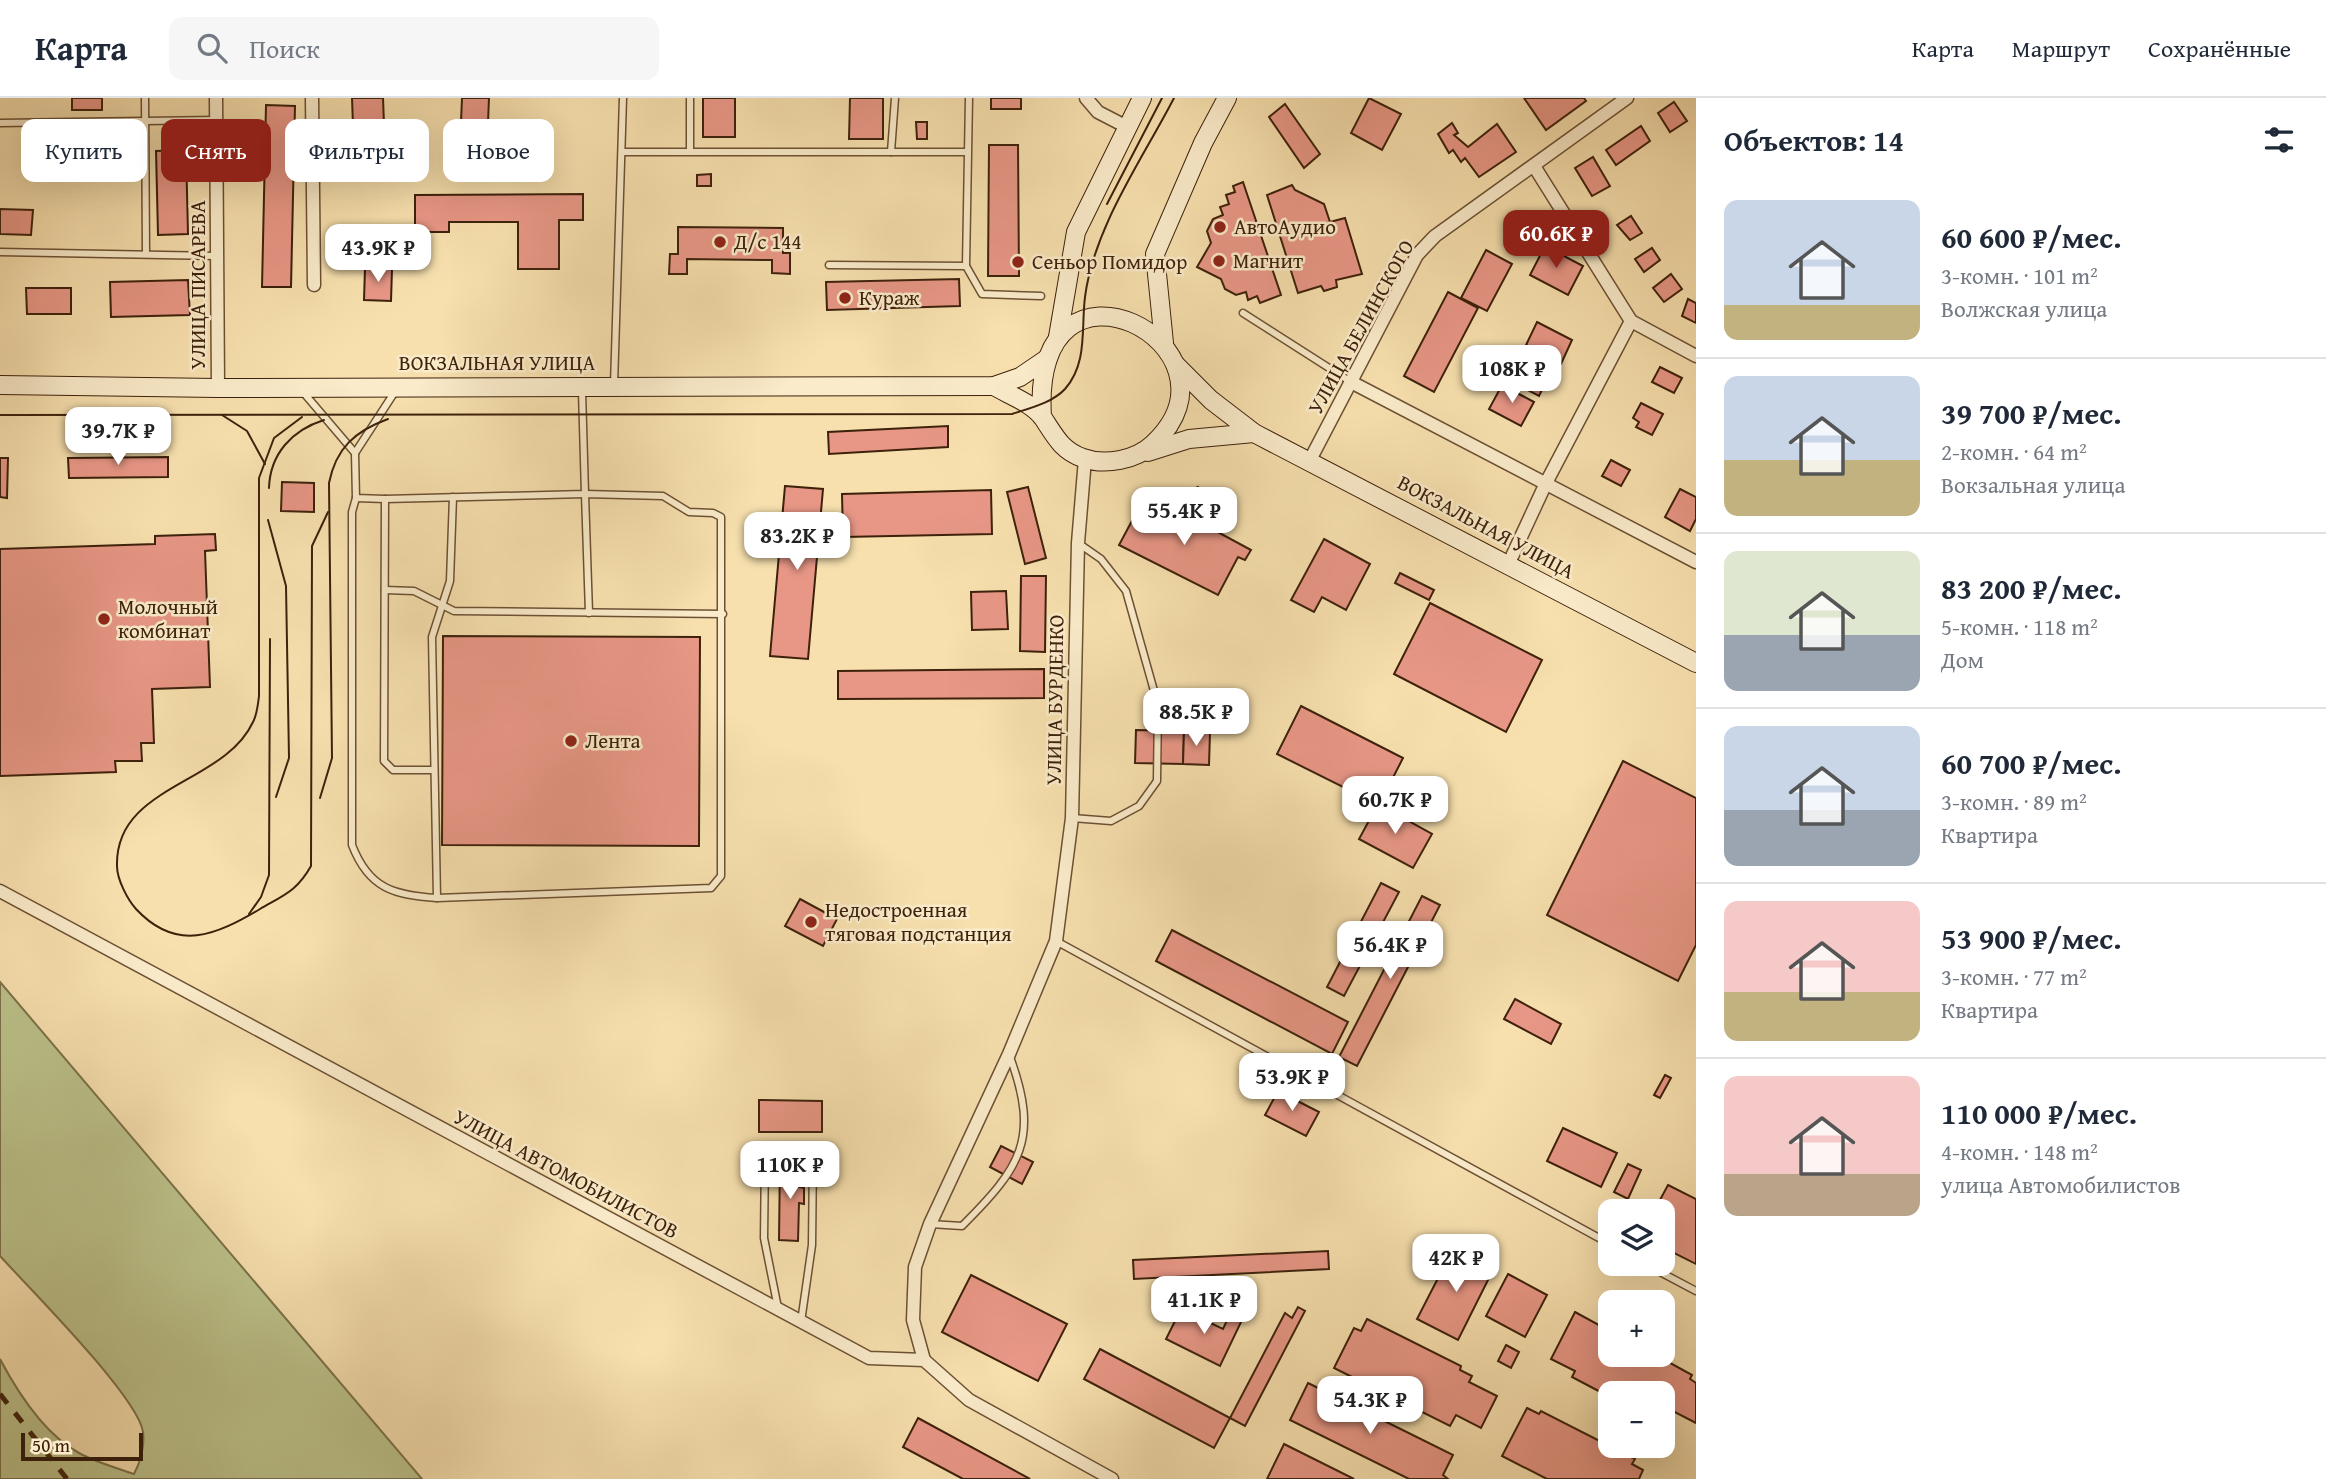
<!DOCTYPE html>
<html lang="ru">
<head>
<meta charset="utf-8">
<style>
  :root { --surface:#fff; --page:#f6f6f7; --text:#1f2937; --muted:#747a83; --line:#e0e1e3; --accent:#8f2418 }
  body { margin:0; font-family:"Gentium Book Plus",serif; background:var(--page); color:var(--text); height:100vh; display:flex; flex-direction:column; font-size:26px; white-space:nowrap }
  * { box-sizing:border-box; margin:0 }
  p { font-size:23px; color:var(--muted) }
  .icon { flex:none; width:38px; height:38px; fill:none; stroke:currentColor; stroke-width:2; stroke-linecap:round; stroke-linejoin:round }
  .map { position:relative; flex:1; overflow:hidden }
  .drawer { display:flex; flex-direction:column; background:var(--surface); width:630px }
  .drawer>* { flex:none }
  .top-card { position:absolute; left:21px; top:21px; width:665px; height:63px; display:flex; gap:14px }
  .buttons { position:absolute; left:1598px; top:1101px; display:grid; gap:14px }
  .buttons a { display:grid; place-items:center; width:77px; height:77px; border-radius:14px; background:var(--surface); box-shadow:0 7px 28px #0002; font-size:35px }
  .scale { position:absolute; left:21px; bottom:18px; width:122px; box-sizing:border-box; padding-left:7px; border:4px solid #3d210b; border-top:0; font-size:19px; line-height:24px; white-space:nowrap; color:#3d210b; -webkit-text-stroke:5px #faebca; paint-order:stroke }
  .price { position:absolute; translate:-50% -60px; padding:0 16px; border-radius:14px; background:#fff; color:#222; font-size:23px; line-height:46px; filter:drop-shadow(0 2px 4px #0008) }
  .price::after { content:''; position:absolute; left:50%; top:42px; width:21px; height:16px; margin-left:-10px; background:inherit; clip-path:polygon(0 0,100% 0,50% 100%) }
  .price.current { background:var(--accent); color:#fff }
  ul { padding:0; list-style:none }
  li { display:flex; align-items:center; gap:21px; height:175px; padding:0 28px }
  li+li { border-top:2px solid var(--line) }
  li span { display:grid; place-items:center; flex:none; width:196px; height:140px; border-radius:14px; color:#555 }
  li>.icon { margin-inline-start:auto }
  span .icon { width:84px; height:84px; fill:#fffc; stroke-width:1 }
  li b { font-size:30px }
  h2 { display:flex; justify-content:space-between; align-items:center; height:84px; padding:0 28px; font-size:30px }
  .chip { padding:0 24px; border-radius:14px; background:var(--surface); box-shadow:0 7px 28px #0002; font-size:24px; line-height:63px }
  .chip.current { background:var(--accent); color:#fff }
  header { display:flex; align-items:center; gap:42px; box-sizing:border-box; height:98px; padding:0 35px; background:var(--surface); border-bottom:2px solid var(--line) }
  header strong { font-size:33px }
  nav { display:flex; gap:38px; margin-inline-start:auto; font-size:24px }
  .search { width:490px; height:63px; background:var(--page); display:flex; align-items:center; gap:18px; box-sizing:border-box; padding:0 24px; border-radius:14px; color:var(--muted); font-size:26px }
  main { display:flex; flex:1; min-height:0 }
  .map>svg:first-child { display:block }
</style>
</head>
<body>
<header>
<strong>Карта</strong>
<div class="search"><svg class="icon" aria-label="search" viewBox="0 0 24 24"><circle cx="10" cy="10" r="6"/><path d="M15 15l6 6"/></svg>Поиск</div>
<nav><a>Карта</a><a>Маршрут</a><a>Сохранённые</a></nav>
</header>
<main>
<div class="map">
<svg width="1696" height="1381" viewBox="0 0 1696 1381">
  <rect width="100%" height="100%" fill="#f7e0ae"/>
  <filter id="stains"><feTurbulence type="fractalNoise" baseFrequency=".00286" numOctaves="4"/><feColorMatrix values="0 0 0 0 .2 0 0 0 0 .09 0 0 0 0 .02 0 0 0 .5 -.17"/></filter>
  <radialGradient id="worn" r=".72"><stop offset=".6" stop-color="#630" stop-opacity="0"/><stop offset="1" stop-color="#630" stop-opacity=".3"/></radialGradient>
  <path fill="#bcc28b" stroke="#7c724b" stroke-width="2" d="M 0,884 L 422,1381 L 0,1381 L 0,1261 C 18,1295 44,1336 79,1355 C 95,1364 117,1370 134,1376 C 140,1365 145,1348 143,1334 C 138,1299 29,1190 0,1158 Z"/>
  <g fill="#e89786" stroke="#3d210b" stroke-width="2">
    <rect x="72" y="0" width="30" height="12"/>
    <polygon points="352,0 383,0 384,26 353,27"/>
    <polygon points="462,0 489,0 488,25 461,24"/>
    <rect x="703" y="0" width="32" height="39"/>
    <polygon points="850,0 883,0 883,41 849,41"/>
    <rect x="991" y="0" width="30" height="11"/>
    <polygon points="1369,0 1401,16 1382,52 1351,35"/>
    <polygon points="1524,0 1584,0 1586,3 1546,32"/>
    <polygon points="1674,4 1687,23 1670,34 1658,15"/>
    <polygon points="1285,6 1320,56 1304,70 1269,19"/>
    <polygon points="266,7 295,8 291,189 262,189"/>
    <polygon points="916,24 927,24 927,41 917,41"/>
    <polygon points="1452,25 1458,35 1454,37 1468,49 1497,26 1516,54 1479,79 1465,60 1461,64 1453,52 1449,55 1438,36"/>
    <polygon points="1641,28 1650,43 1616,67 1606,52"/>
    <polygon points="989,47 1018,47 1019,178 988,178"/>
    <polygon points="186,52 188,136 158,137 156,53"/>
    <polygon points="1593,59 1610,88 1592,98 1575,70"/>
    <polygon points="711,76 711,88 697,88 697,77"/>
    <polygon points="1243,84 1281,197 1260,205 1257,198 1248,202 1246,194 1236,197 1225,191 1221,181 1197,169 1211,145 1207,133 1213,121 1223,117 1220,109 1229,106 1226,97 1235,94 1233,88"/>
    <polygon points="1292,87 1295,92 1324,106 1330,124 1345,120 1362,176 1336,182 1337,189 1324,193 1321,188 1298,195 1267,97"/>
    <polygon points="583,96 583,122 559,122 559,171 518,171 518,124 449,124 449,134 415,134 415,97"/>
    <polygon points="0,111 33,112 31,137 0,136"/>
    <polygon points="1631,118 1642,135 1630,142 1617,127"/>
    <polygon points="678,129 783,130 783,155 790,155 790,176 772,175 772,162 687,161 687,176 669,176 670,156 678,156"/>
    <polygon points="1545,148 1583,168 1568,197 1530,177"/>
    <polygon points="1652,150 1660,162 1644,174 1635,161"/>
    <polygon points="1486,152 1512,166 1487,213 1461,200"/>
    <polygon points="365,170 392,171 391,203 364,202"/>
    <polygon points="1671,176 1682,191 1664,204 1653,190"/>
    <polygon points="959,181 960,208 827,212 826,184"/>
    <polygon points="188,182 190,217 111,219 110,184"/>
    <polygon points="26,190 71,190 71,216 27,216"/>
    <polygon points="1448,194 1478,210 1434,294 1404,278"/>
    <polygon points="1688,201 1696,205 1696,225 1682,218"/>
    <polygon points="1537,224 1572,242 1561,266 1555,265 1539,298 1512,284 1530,249 1526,247"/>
    <polygon points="1660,269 1682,280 1674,295 1652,284"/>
    <polygon points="1502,287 1534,304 1521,328 1489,311"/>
    <polygon points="1641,305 1663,316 1652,337 1636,329 1639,324 1633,320"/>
    <polygon points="948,328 948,349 829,356 828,334"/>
    <polygon points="168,359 168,379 69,380 68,360"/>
    <polygon points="0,360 8,360 7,400 0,399"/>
    <polygon points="1611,362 1630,372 1621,388 1602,378"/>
    <polygon points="282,384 314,385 314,414 281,413"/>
    <polygon points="785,388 823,391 808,561 770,558"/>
    <polygon points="1028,389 1046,460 1025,466 1007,394"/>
    <polygon points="1198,389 1206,394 1193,421 1164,405"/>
    <polygon points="1680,391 1696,399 1696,421 1690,433 1665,419"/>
    <polygon points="991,392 992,436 843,439 842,396"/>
    <polygon points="1164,405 1251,452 1245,462 1238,459 1218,497 1119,447 1134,419"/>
    <polygon points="215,436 216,452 205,453 210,589 152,591 154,645 141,645 142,663 115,663 116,674 0,678 0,451 155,446 155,438"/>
    <polygon points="1324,441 1370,466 1346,512 1322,499 1314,514 1291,502"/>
    <polygon points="1400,475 1434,492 1429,502 1395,485"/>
    <polygon points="1021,478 1046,478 1045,554 1020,553"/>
    <polygon points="1006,493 1008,531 972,532 971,494"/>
    <polygon points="1430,505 1542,562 1506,634 1394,576"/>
    <polygon points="443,538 700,539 699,748 442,747"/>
    <polygon points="1044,571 1044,600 838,601 838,573"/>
    <polygon points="1301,608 1403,660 1379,707 1277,656"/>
    <polygon points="1136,632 1184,633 1183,666 1135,665"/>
    <polygon points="1184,633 1210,634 1209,667 1183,666"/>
    <polygon points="1623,663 1696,700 1696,847 1678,883 1547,817"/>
    <polygon points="1378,706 1432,736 1413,770 1359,741"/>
    <polygon points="1381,785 1399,794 1344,898 1327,889"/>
    <polygon points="1422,798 1440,807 1357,968 1339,959"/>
    <polygon points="800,801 837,821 823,848 785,828"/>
    <polygon points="1172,832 1348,924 1332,956 1156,863"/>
    <polygon points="1515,901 1561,926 1551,946 1504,921"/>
    <polygon points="1665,977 1671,980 1660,1000 1654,997"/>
    <polygon points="1278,993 1319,1014 1306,1038 1265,1017"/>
    <polygon points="759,1002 822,1003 822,1034 759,1034"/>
    <polygon points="1563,1030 1617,1055 1601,1089 1547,1063"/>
    <polygon points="1001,1048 1033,1064 1022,1086 990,1069"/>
    <polygon points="780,1064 799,1065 799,1089 804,1090 804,1106 799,1105 798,1143 779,1142"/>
    <polygon points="1628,1066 1641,1072 1628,1101 1614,1094"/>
    <polygon points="1668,1087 1696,1101 1696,1166 1662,1149 1662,1113 1654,1113"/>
    <polygon points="1454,1149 1494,1170 1458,1242 1417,1221"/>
    <polygon points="1328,1153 1329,1171 1134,1181 1133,1162"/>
    <polygon points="1508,1176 1547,1197 1525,1239 1486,1218"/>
    <polygon points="971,1177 1067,1226 1038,1283 942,1234"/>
    <polygon points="1298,1209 1305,1213 1245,1328 1230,1320 1285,1215 1292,1220"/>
    <polygon points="1181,1211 1223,1231 1230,1216 1242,1222 1220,1268 1166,1241"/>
    <polygon points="1575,1214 1610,1233 1610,1256 1654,1256 1692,1277 1690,1281 1696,1285 1696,1325 1673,1313 1670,1318 1662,1314 1662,1295 1610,1295 1610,1299 1572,1279 1575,1273 1551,1261"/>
    <polygon points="1367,1221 1461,1268 1460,1272 1472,1278 1469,1284 1497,1298 1481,1330 1456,1317 1450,1328 1334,1270 1354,1230 1361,1233"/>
    <polygon points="1506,1247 1519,1254 1511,1270 1498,1263"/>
    <polygon points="1100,1251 1230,1320 1214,1350 1084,1281"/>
    <polygon points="1308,1285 1453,1357 1443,1377 1448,1381 1409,1381 1290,1322"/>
    <polygon points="1527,1310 1539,1316 1541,1313 1635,1361 1632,1366 1643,1372 1639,1381 1547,1381 1502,1358"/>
    <polygon points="918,1320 1030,1381 963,1381 903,1349"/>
    <polygon points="1284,1346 1354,1381 1267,1381"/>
  </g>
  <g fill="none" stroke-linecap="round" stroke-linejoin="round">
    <g stroke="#6c5134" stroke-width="9">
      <g id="service">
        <polyline points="145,0 146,156"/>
        <polyline points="969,0 966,168 982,196 1041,198"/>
        <polyline points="0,25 217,22"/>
        <polyline points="690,53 690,0"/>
        <polyline points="622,54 967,54"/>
        <polyline points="891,54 895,0"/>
        <polyline points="0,154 217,158"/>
        <polyline points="829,167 966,168"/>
        <polyline points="1243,215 1351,284"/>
        <polyline points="614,287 623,0"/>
        <polyline points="303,294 355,355 356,400 385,401 585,396 582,293"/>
        <polyline points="355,355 396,292"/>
        <path d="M 356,400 L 352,414 L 352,747 C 369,791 394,797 437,800 L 711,790 L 721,778 L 721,419 L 713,415 L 689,414 L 663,398 L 585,396 L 589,515"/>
        <polyline points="385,401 384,663 393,672 434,672"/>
        <polyline points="385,492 414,493 454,513 723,516"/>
        <polyline points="1072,720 1111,723 1139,708 1157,683 1158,607 1126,493 1101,461 1078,445"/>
        <polyline points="437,800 432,539 450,483 453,399"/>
        <polyline points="1056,843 1610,1146"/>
        <path d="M 930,1126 L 962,1128 C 1021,1069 1040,1041 1010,959"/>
        <polyline points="1645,1166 1696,1193"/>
        <polyline points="778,1210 764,1140 765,1059 813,1059 812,1147 801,1224"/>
      </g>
    </g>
    <g stroke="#6c5134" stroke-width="15">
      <g id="minor">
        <polyline points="216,0 218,290"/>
        <polyline points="312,0 314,187"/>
        <polyline points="1086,0 1098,14 1127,29"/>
        <polyline points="1534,68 1631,223 1696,258"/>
        <polyline points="1351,284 1696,464"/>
        <polyline points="1310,362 1417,157 1435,138 1627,0"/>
        <polyline points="1508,467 1546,385 1631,223"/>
        <polyline points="0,793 869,1260 924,1262 969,1302 1112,1381"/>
        <polyline points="924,1262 913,1222 915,1169 930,1126 1009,956 1056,843 1072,720 1078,445 1085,361"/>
      </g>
    </g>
    <g stroke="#3d210b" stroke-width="20">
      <g id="secondary">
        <polyline points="1058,239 1076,134 1142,0"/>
        <polyline points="1164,245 1155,156 1203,45 1227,0"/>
        <polyline points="1175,266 1211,302 1254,335 1696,565"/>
        <polyline points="0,287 218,290 994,288 1020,279 1048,260"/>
        <path d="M 994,288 C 1009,297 1032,305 1043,320 C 1055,338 1061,352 1083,360 C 1105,368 1136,362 1153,346 C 1257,249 1030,129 1042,319"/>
        <polyline points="1148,354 1189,341 1254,335"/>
      </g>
    </g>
    <use href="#service" stroke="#faebca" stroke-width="6"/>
    <use href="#minor" stroke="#faebca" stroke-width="12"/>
    <use href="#secondary" stroke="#faebca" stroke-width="18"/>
    <g stroke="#3d210b" stroke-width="2">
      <polyline points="1107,106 1162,0"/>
      <path d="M 0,317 L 1012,316 C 1030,310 1052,305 1065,291 C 1088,265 1081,230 1085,199 C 1094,129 1142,62 1174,0"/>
      <polyline points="222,317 247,333 265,366"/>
      <path d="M 302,319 L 274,340 L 259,380 L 259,598 C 258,606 257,617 253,624 C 224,687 115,687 117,768 C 117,782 128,802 136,811 C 177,855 216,837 260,811 C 284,797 297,793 311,768 L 312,448 L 328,414"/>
      <path d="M 269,390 C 270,356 292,332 324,322"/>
      <polyline points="268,422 286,488 289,660 276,699"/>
      <path d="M 320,700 L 332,660 L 329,385 C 336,350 355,333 388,321"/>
      <polyline points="249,816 261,799 269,777 270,541"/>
    </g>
    <polyline stroke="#3d210b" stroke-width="5" stroke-dasharray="12 12" stroke-linecap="butt" points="0,1296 67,1381"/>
  </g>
  <g fill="#8f2418" stroke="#faebca" stroke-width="2.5">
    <circle cx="1220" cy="129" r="7"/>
    <circle cx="720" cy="144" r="7"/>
    <circle cx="1219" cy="163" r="7"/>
    <circle cx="1018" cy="164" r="7"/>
    <circle cx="845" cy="200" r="7"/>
    <circle cx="104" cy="521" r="7"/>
    <circle cx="571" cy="643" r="7"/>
    <circle cx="811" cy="824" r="7"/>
  </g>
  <g text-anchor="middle" stroke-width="5" stroke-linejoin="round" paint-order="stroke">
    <g font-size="21" fill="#3d210b" stroke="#faebca" text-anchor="start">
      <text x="1234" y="136">АвтоАудио</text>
      <text x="734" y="151">Д/с 144</text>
      <text x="1233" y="170">Магнит</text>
      <text x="1032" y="171">Сеньор Помидор</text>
      <text x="859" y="207">Кураж</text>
      <text x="118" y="516">Молочный<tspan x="118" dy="24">комбинат</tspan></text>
      <text x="585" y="650">Лента</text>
      <text x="825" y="819">Недостроенная<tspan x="825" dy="24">тяговая подстанция</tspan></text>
    </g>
    <g font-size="21" fill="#3d210b" stroke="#faebca">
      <text transform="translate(198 187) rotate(-90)" y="7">УЛИЦА ПИСАРЕВА</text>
      <text transform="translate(1361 229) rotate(-61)" y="7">УЛИЦА БЕЛИНСКОГО</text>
      <text x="497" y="272">ВОКЗАЛЬНАЯ УЛИЦА</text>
      <text transform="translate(1486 429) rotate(28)" y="7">ВОКЗАЛЬНАЯ УЛИЦА</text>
      <text transform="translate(1055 602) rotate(-89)" y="7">УЛИЦА БУРДЕНКО</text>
      <text transform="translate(566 1076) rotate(28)" y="7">УЛИЦА АВТОМОБИЛИСТОВ</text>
    </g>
  </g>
  <rect width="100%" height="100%" filter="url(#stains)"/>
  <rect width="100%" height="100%" fill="url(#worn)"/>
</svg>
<div class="buttons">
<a><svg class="icon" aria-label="layers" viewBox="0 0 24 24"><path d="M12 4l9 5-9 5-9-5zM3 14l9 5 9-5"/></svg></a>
<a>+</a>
<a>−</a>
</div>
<div class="scale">50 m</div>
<b class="price current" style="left:1556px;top:172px">60.6K ₽</b>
<b class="price" style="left:378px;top:186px">43.9K ₽</b>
<b class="price" style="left:1512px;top:307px">108K ₽</b>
<b class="price" style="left:118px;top:369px">39.7K ₽</b>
<b class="price" style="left:1184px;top:449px">55.4K ₽</b>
<b class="price" style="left:797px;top:474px">83.2K ₽</b>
<b class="price" style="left:1196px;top:650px">88.5K ₽</b>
<b class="price" style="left:1395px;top:738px">60.7K ₽</b>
<b class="price" style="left:1390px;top:883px">56.4K ₽</b>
<b class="price" style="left:1292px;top:1015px">53.9K ₽</b>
<b class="price" style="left:790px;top:1103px">110K ₽</b>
<b class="price" style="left:1456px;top:1196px">42K ₽</b>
<b class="price" style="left:1204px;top:1238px">41.1K ₽</b>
<b class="price" style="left:1370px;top:1338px">54.3K ₽</b>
<div class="top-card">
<a class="chip">Купить</a>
<a class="chip current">Снять</a>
<a class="chip">Фильтры</a>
<a class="chip">Новое</a>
</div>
</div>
<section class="drawer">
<h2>Объектов: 14<svg class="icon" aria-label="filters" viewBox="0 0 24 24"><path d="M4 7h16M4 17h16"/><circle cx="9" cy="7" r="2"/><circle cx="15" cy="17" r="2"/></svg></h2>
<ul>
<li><span style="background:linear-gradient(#c9d6e8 75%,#c2b280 0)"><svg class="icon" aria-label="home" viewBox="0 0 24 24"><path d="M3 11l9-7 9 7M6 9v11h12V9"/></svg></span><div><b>60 600 ₽/мес.</b><p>3-комн. · 101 m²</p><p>Волжская улица</p></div></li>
<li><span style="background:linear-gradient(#c9d6e8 60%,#c2b280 0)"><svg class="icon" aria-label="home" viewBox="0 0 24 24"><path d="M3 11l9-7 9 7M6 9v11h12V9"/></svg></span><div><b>39 700 ₽/мес.</b><p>2-комн. · 64 m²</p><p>Вокзальная улица</p></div></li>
<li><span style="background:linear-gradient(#dfe7d0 60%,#9aa5b1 0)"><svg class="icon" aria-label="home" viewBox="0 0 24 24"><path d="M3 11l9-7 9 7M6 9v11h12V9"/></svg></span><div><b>83 200 ₽/мес.</b><p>5-комн. · 118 m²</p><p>Дом</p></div></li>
<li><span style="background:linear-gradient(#c9d6e8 60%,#9aa5b1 0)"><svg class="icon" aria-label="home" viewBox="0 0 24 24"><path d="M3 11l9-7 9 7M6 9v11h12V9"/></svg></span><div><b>60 700 ₽/мес.</b><p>3-комн. · 89 m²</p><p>Квартира</p></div></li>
<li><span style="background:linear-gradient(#f6c9c9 65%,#c2b280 0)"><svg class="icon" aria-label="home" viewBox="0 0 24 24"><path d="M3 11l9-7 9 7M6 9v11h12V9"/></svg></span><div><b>53 900 ₽/мес.</b><p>3-комн. · 77 m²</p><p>Квартира</p></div></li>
<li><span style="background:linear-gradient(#f6c9c9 70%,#b9a48a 0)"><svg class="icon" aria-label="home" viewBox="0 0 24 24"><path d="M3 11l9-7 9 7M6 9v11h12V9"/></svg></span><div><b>110 000 ₽/мес.</b><p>4-комн. · 148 m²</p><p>улица Автомобилистов</p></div></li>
</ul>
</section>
</main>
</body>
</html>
